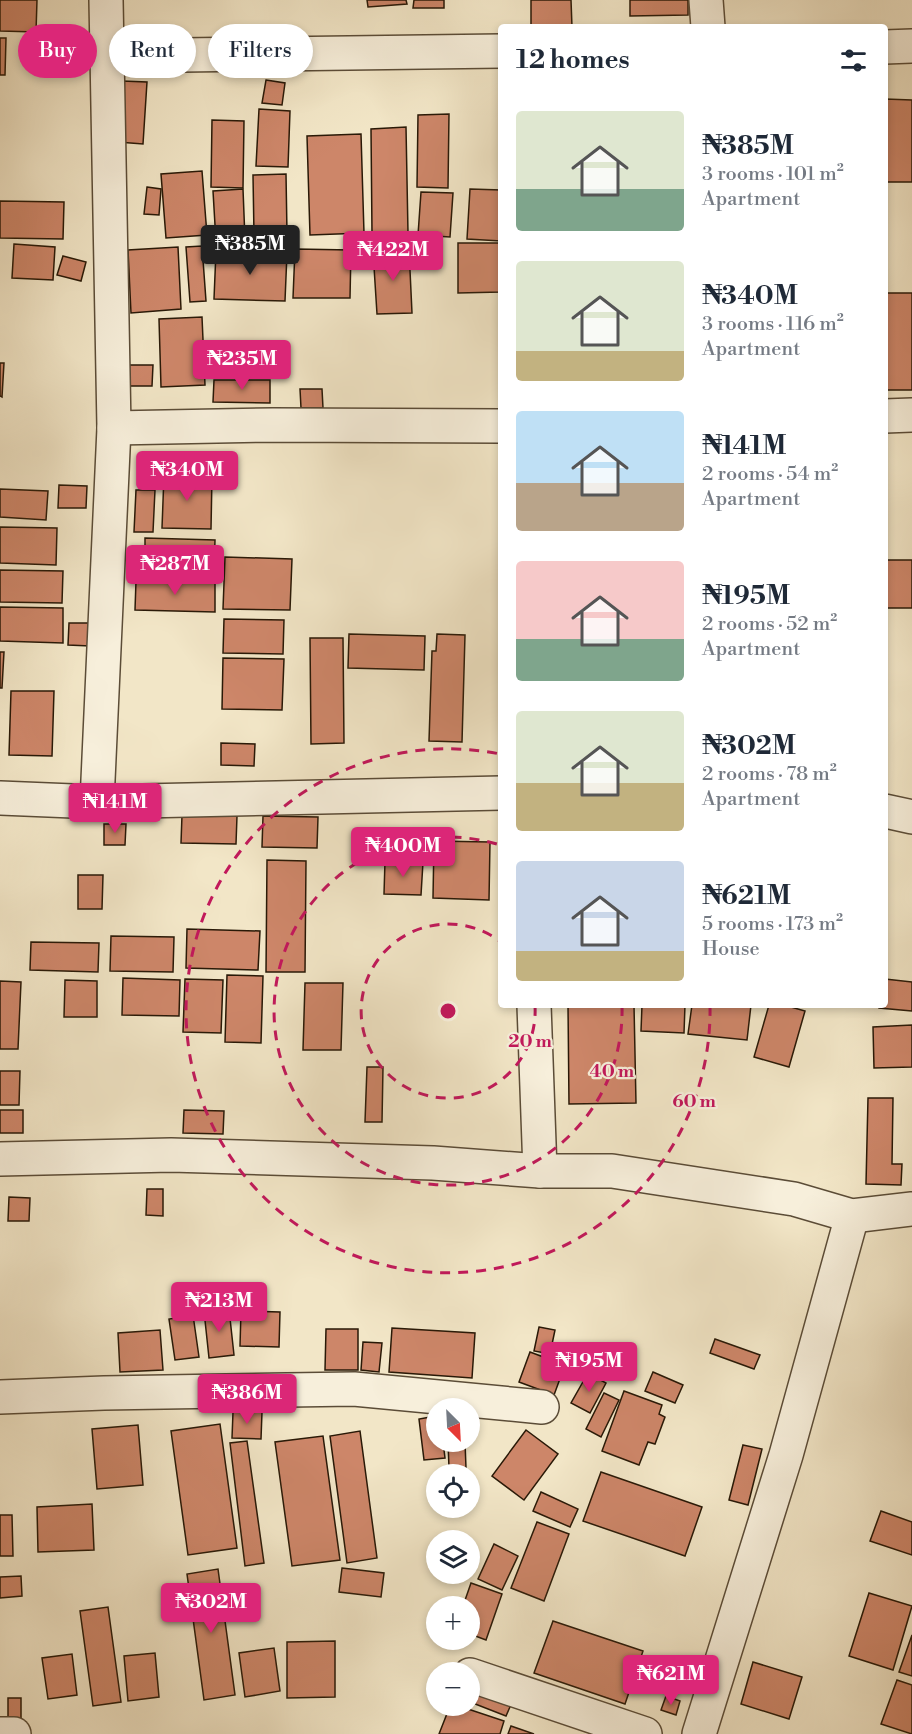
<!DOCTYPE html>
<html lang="en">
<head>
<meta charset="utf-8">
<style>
  :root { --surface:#fff; --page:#f6f6f7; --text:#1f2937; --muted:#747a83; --accent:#db2777 }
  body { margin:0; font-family:"Libre Bodoni",serif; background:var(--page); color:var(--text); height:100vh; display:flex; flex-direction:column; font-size:22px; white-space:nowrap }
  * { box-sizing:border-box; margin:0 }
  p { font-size:20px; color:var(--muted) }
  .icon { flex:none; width:33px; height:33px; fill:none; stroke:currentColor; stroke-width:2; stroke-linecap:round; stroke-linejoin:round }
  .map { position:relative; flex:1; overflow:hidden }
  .side { position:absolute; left:498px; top:24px; width:390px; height:984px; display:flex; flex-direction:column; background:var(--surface); border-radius:6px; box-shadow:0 3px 9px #0003 }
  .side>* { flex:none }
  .banner { position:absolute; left:18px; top:24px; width:390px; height:54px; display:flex; gap:12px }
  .needle { width:39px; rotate:156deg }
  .buttons { position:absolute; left:426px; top:1398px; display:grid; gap:12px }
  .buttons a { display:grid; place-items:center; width:54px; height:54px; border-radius:50%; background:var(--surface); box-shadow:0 3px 9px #0003; font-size:30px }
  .price { position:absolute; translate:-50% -51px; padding:0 14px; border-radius:6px; background:var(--accent); color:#fff; font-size:20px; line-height:39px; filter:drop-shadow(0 2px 3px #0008) }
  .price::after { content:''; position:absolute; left:50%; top:36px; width:18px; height:14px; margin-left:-9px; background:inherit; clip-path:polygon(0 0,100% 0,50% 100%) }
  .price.selected { background:#222; color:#fff }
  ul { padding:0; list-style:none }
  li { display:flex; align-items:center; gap:18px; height:150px; padding:0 18px }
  li span { display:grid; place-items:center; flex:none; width:168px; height:120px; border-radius:6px; color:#555 }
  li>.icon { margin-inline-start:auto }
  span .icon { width:72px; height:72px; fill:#fffc; stroke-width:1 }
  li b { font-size:26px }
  h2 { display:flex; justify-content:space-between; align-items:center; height:72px; padding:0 18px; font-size:26px }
  .pill { padding:0 21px; border-radius:27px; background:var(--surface); box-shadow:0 3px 9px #0003; font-size:21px; line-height:54px }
  .pill.selected { background:var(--accent); color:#fff }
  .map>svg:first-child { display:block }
</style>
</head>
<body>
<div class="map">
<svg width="912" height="1734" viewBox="0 0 912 1734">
  <rect width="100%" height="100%" fill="#f2e6c7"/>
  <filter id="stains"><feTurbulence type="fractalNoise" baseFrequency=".00333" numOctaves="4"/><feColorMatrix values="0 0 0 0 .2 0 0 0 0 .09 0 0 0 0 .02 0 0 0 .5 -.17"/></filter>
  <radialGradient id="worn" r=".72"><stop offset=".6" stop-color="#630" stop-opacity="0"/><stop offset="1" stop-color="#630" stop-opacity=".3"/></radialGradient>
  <g fill="#cd8669" stroke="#291907" stroke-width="1.5">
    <polygon points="0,0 37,0 36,32 0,31"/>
    <polygon points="367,0 406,0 407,4 368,7"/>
    <polygon points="414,0 444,0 444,8 413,8"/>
    <polygon points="531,0 571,0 572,27 531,27"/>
    <polygon points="630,0 688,0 688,15 630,16"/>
    <polygon points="0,38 6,38 5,75 0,75"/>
    <polygon points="266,80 285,83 282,105 262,103"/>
    <polygon points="122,81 147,82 143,144 118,142"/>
    <polygon points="885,99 912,100 912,182 885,182"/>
    <polygon points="259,109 290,111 288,167 256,166"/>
    <polygon points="449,114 448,188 417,187 418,115"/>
    <polygon points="212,120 244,121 243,188 211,187"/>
    <polygon points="406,127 408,233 372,233 371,129"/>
    <polygon points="361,134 364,233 310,235 307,136"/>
    <polygon points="202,171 207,235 166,238 161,174"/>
    <polygon points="286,174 287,234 254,235 253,175"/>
    <polygon points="147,187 161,189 159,215 144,214"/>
    <polygon points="243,189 245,240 216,242 213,191"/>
    <polygon points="470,189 501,190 501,241 467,239"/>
    <polygon points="421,192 453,193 450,237 418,235"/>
    <polygon points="0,201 64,202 63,239 0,238"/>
    <polygon points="458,243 501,243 501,292 458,293"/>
    <polygon points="14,244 55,247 53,280 12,278"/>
    <polygon points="202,246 206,301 190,302 186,247"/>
    <polygon points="178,247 181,309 131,313 128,250"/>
    <polygon points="295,249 351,250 350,298 293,298"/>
    <polygon points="409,249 412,313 377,314 373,251"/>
    <polygon points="216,251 287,253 285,301 214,299"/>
    <polygon points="63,256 86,262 81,281 57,275"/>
    <rect x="885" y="293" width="27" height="97"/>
    <polygon points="202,317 205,385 161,387 159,319"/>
    <polygon points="0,363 4,363 2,397 0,396"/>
    <polygon points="129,365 153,365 152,386 129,386"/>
    <polygon points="214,380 270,380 270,403 213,402"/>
    <polygon points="300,389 322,389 323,408 301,408"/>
    <polygon points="164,475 212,476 211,529 162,528"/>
    <polygon points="59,485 87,486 86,508 58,508"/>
    <polygon points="0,489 48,491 46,520 0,517"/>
    <polygon points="136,490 155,490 153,532 134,532"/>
    <polygon points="0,527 57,528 56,565 0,563"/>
    <polygon points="145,538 215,540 214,571 145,570"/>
    <polygon points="225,557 292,559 290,610 223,609"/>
    <rect x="885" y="560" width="27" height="48"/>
    <polygon points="0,570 63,571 62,603 0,602"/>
    <polygon points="136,581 215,582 215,612 135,610"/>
    <polygon points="0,607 63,608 63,643 0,641"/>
    <polygon points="224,619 284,620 283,654 223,653"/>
    <polygon points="69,623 90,623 90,646 68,645"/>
    <polygon points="349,634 425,636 424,670 348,668"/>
    <polygon points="437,634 465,635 462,742 429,741 432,651 436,651"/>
    <polygon points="310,638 343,638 344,743 311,744"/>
    <polygon points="0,652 4,652 2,688 0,688"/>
    <polygon points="223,658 284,659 282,710 222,709"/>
    <polygon points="11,691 54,691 52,756 9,755"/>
    <polygon points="221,743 255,744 254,766 221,765"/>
    <polygon points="182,815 237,816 236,844 181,843"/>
    <polygon points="263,816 318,817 317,848 262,847"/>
    <polygon points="104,824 126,824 125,845 104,845"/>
    <polygon points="434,841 490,842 489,900 433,898"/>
    <polygon points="267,860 306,861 305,972 266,972"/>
    <polygon points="385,861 423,862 421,895 384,894"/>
    <polygon points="78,875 103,875 102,909 78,909"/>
    <polygon points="187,929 260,931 258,970 186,968"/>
    <polygon points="111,936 174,937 173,972 110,971"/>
    <polygon points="31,942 99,943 98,972 30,970"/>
    <polygon points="227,975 263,976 261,1043 225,1042"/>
    <polygon points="123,978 180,980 179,1016 122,1015"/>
    <polygon points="185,979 223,980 221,1033 183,1032"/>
    <polygon points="885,979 912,982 912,1011 879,1008 879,1005 885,1005"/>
    <polygon points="65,980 97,981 97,1017 64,1017"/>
    <polygon points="0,981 21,982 18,1049 0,1049"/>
    <polygon points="305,983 343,983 341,1050 303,1050"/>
    <polygon points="568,1005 634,1005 636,1103 569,1104"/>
    <polygon points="642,1005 685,1005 684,1033 641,1031"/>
    <polygon points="692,1005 751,1005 747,1040 688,1034"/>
    <polygon points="769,1005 784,1005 805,1011 789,1067 754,1057"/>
    <polygon points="912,1025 912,1067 874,1068 873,1027"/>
    <polygon points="367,1067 383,1067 382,1122 365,1122"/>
    <polygon points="0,1071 20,1071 19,1105 0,1105"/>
    <polygon points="868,1098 893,1098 892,1164 902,1164 901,1185 866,1184"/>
    <rect x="0" y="1110" width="23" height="23"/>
    <polygon points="184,1110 224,1111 223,1134 183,1133"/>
    <polygon points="147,1189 163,1189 163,1216 146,1215"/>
    <polygon points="9,1197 30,1198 29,1221 8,1221"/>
    <polygon points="229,1309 234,1355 209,1358 204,1311"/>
    <polygon points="241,1311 280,1312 279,1347 240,1346"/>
    <polygon points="193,1315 199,1357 175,1360 169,1319"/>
    <polygon points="539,1327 555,1330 550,1354 534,1351"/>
    <polygon points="392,1328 475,1333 472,1378 389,1372"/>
    <polygon points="326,1329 358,1329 358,1370 325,1370"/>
    <polygon points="160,1330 163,1370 120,1372 118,1333"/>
    <polygon points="715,1339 760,1355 754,1369 710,1353"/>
    <polygon points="363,1342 382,1343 379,1372 361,1370"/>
    <polygon points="530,1352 565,1365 554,1395 519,1382"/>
    <polygon points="653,1372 683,1385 675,1403 645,1391"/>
    <polygon points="588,1373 606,1383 590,1413 571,1403"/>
    <polygon points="624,1391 662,1405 659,1414 665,1417 655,1444 648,1442 639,1465 602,1451"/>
    <polygon points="604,1393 619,1400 601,1437 586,1429"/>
    <polygon points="233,1412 262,1412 261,1439 232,1438"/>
    <polygon points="436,1416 436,1442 443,1442 445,1458 424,1460 419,1419"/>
    <polygon points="220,1424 237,1548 188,1555 171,1431"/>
    <polygon points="138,1425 143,1485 97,1489 92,1429"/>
    <polygon points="526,1430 558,1454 524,1500 492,1476"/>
    <polygon points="360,1431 377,1558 347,1563 330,1436"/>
    <polygon points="323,1436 340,1560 292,1566 275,1442"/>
    <polygon points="247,1441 264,1563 245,1566 230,1443"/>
    <polygon points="448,1442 465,1442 466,1468 449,1468"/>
    <polygon points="743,1445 762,1449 748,1505 729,1500"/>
    <polygon points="601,1472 702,1507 685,1556 583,1521"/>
    <polygon points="541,1492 578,1509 570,1527 533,1511"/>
    <polygon points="92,1504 94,1550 38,1552 37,1507"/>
    <polygon points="881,1511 912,1522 912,1555 870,1541"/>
    <polygon points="0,1515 12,1515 13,1556 0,1556"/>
    <polygon points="537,1522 569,1534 544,1601 511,1588"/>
    <polygon points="494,1544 518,1556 502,1590 478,1579"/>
    <polygon points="342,1568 384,1573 381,1597 339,1592"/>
    <polygon points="218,1569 235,1695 204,1700 187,1574"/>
    <polygon points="21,1576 22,1596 0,1598 0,1577"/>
    <polygon points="471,1583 502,1594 486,1640 470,1634 470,1606 463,1606"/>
    <polygon points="869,1593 912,1606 893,1670 849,1656"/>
    <polygon points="108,1607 121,1702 93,1706 80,1611"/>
    <polygon points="553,1621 643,1651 625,1704 534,1673"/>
    <polygon points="912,1635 912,1676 899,1672"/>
    <polygon points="335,1641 335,1697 287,1698 287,1642"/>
    <polygon points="274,1648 280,1691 245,1697 239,1653"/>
    <polygon points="155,1653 159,1697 128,1701 124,1656"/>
    <polygon points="72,1654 77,1695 48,1699 42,1658"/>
    <polygon points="753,1662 802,1677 789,1719 741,1704"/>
    <polygon points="897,1680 912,1685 912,1734 881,1724"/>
    <polygon points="470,1684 513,1700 506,1716 470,1702"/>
    <polygon points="666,1696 680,1701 676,1715 661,1710"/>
    <rect x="8" y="1698" width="13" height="20"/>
    <polygon points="450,1706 459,1706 504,1721 500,1734 439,1734"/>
    <polygon points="511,1726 534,1734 508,1734"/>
  </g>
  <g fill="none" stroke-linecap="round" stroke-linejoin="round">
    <g stroke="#5b4c37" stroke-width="36">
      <g id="minor">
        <polyline points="706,0 708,27"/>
        <polyline points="885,47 912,46"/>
        <polyline points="107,56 501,51"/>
        <polyline points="885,416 912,415"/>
        <polyline points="114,428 273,425 501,426"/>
        <polyline points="0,798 97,802 501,793"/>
        <polyline points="97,802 114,428 106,0"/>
        <polyline points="885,811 912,817"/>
        <polyline points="534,1005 540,1171"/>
        <polyline points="0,1159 171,1155 433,1163 540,1171 612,1171 794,1199 852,1216 912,1209"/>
        <polyline points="0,1397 104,1393 354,1389 542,1407"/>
        <polyline points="470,1675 645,1734"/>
        <polyline points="0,1734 14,1734"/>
        <polyline points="699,1734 786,1455 852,1216"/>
      </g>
    </g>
    <use href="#minor" stroke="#f7efdb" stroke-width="33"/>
  </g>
  <g fill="none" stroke="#c2185b" stroke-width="3" stroke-dasharray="10 8">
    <path d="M535 1006A87 87 0 1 1 501 942"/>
    <path d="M622 1006A174 174 0 1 1 500 845"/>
    <path d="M710 1006A262 262 0 1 1 500 754"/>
  </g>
  <circle cx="448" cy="1011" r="9" fill="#c2185b" stroke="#f7efdb" stroke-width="3"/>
  <g font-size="18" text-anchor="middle" font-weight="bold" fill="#c2185b" stroke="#f7efdb" stroke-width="4.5" stroke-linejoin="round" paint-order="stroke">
    <text x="530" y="1047">20 m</text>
    <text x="612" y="1077">40 m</text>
    <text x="694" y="1107">60 m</text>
  </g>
  <rect width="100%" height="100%" filter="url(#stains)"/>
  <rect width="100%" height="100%" fill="url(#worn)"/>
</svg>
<div class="buttons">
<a><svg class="needle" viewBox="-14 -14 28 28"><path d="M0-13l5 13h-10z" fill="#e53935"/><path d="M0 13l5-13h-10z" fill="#747a83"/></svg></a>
<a><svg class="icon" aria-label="locate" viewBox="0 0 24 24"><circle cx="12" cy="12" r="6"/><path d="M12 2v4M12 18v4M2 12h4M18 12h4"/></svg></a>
<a><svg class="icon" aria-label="layers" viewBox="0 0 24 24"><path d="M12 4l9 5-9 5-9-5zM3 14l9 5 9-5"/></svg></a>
<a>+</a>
<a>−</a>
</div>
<b class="price selected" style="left:250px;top:276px">₦385M</b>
<b class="price" style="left:393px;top:282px">₦422M</b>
<b class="price" style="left:242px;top:391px">₦235M</b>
<b class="price" style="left:187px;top:502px">₦340M</b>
<b class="price" style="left:175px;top:596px">₦287M</b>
<b class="price" style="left:115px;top:834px">₦141M</b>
<b class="price" style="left:403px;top:878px">₦400M</b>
<b class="price" style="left:219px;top:1333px">₦213M</b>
<b class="price" style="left:589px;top:1393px">₦195M</b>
<b class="price" style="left:247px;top:1425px">₦386M</b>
<b class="price" style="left:211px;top:1634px">₦302M</b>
<b class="price" style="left:671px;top:1706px">₦621M</b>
<div class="banner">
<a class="pill selected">Buy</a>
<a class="pill">Rent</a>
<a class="pill">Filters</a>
</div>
<section class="side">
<h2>12 homes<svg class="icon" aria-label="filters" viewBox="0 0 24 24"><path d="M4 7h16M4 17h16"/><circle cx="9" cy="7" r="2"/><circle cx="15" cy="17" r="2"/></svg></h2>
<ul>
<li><span style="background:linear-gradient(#dfe7d0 65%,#7fa58c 0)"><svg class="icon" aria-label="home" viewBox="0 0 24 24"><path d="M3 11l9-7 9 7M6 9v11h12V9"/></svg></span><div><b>₦385M</b><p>3 rooms · 101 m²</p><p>Apartment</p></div></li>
<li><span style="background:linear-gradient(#dfe7d0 75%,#c2b280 0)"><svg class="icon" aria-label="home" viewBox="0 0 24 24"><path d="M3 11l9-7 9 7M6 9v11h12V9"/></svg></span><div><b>₦340M</b><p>3 rooms · 116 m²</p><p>Apartment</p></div></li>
<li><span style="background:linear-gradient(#bfe0f5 60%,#b9a48a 0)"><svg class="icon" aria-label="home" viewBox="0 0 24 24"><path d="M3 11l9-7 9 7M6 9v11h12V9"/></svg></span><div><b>₦141M</b><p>2 rooms · 54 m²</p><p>Apartment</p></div></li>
<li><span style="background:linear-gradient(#f6c9c9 65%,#7fa58c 0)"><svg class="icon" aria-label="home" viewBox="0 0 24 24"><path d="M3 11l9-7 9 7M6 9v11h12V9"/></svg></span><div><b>₦195M</b><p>2 rooms · 52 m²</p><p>Apartment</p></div></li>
<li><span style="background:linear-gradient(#dfe7d0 60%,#c2b280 0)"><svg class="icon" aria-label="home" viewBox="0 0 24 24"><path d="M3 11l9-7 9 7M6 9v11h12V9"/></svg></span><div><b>₦302M</b><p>2 rooms · 78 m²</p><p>Apartment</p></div></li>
<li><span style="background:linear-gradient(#c9d6e8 75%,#c2b280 0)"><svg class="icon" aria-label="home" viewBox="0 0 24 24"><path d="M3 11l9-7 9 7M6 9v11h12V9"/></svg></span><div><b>₦621M</b><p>5 rooms · 173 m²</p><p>House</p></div></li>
</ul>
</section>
</div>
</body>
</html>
